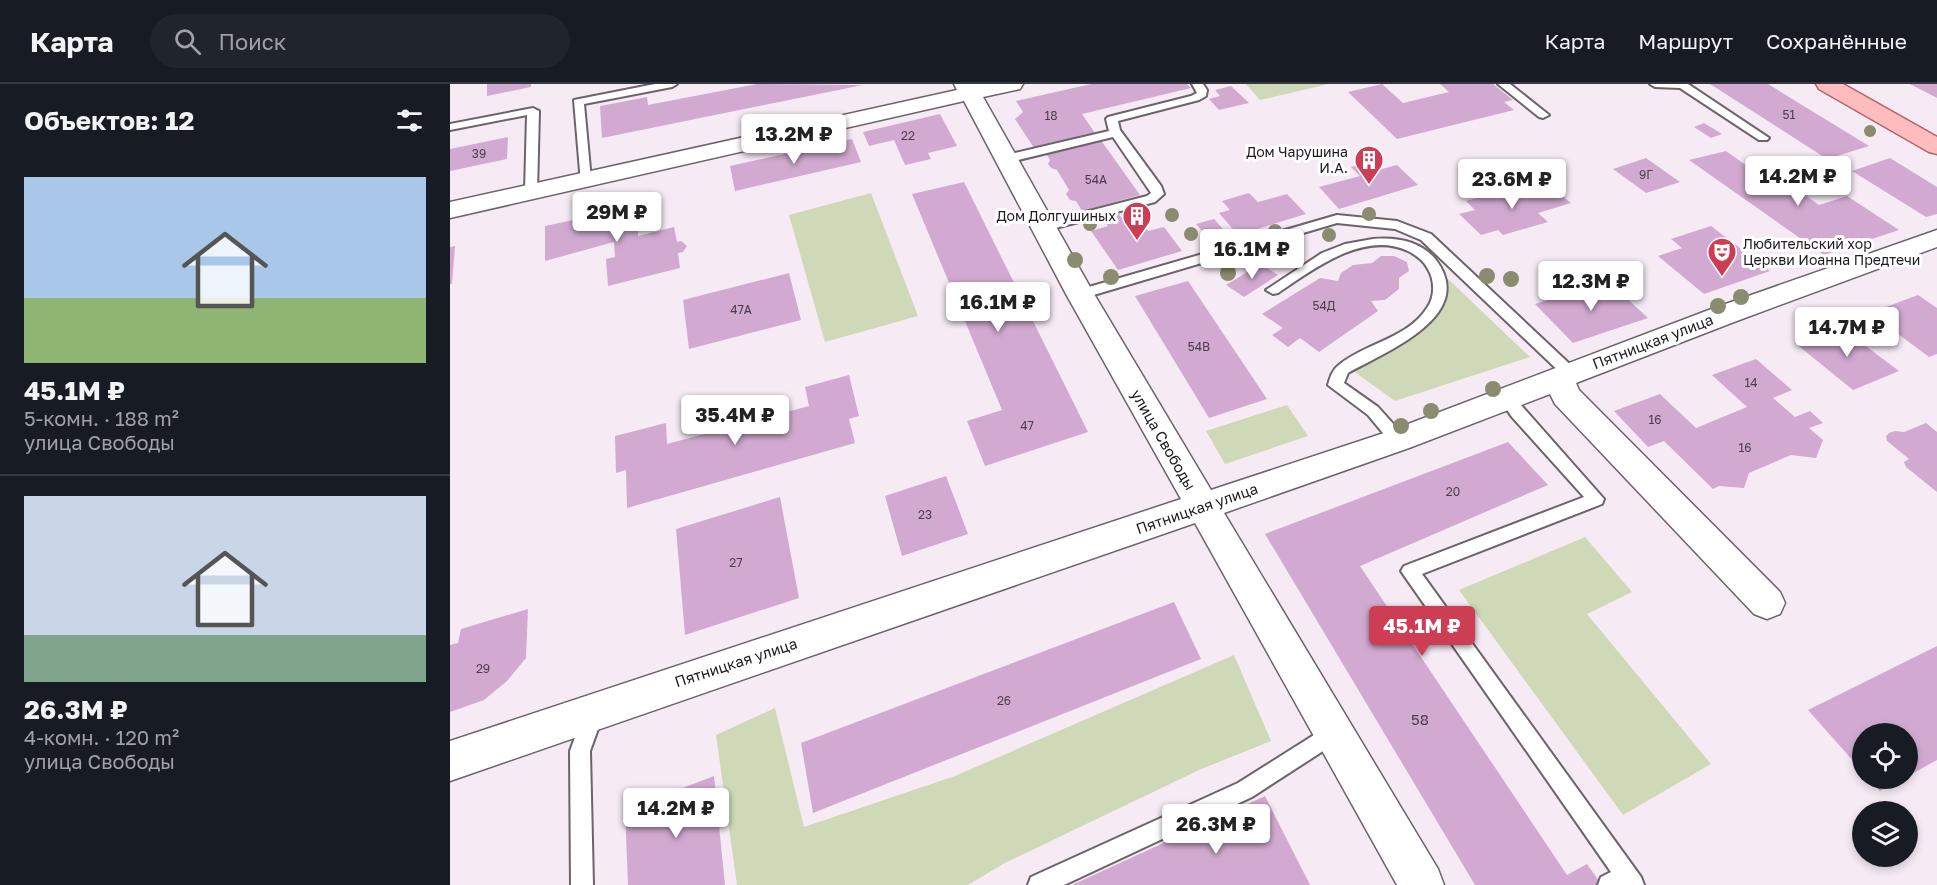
<!DOCTYPE html>
<html lang="ru">
<head>
<meta charset="utf-8">
<style>
  :root { --surface:#171b24; --page:#20242c; --text:#f1f3f6; --muted:#9ea1a6; --line:#363941; --accent:#cd3d54 }
  body { margin:0; font-family:"Golos Text",sans-serif; background:var(--page); color:var(--text); height:100vh; display:flex; flex-direction:column; font-size:22px; white-space:nowrap }
  * { box-sizing:border-box; margin:0 }
  p { font-size:20px; color:var(--muted) }
  .icon { flex:none; width:33px; height:33px; fill:none; stroke:currentColor; stroke-width:2; stroke-linecap:round; stroke-linejoin:round }
  .map { position:relative; flex:1; overflow:hidden }
  .details { display:flex; flex-direction:column; background:var(--surface); width:450px }
  .details>* { flex:none }
  .tools { position:absolute; left:1402px; top:639px; display:grid; gap:12px }
  .tools a { display:grid; place-items:center; width:66px; height:66px; border-radius:50%; background:var(--surface); box-shadow:0 3px 9px #0003; font-size:30px }
  .price { position:absolute; translate:-50% -51px; padding:0 14px; border-radius:6px; background:#fff; color:#222; font-size:20px; line-height:39px; filter:drop-shadow(0 2px 3px #0008) }
  .price::after { content:''; position:absolute; left:50%; top:36px; width:18px; height:14px; margin-left:-9px; background:inherit; clip-path:polygon(0 0,100% 0,50% 100%) }
  .price.current { background:var(--accent); color:#fff }
  ul { padding:0; list-style:none }
  li { display:grid; align-content:center; gap:12px; height:318px; padding:0 24px }
  li+li { border-top:2px solid var(--line) }
  li span { display:grid; place-items:center; height:186px; border-radius:0px; color:#555 }
  li>.icon { margin-inline-start:auto }
  span .icon { width:108px; height:108px; fill:#fffc; stroke-width:1 }
  li b { font-size:26px }
  h2 { display:flex; justify-content:space-between; align-items:center; height:72px; padding:0 24px; font-size:26px }
  header { display:flex; align-items:center; gap:36px; box-sizing:border-box; height:84px; padding:0 30px; background:var(--surface); border-bottom:2px solid var(--line) }
  header strong { font-size:28px }
  nav { display:flex; gap:33px; margin-inline-start:auto; font-size:21px }
  .search { width:420px; height:54px; background:var(--page); display:flex; align-items:center; gap:15px; box-sizing:border-box; padding:0 21px; border-radius:33px; color:var(--muted); font-size:22px }
  main { display:flex; flex:1; min-height:0 }
  .map>svg:first-child { display:block }
</style>
</head>
<body>
<header>
<strong>Карта</strong>
<div class="search"><svg class="icon" aria-label="search" viewBox="0 0 24 24"><circle cx="10" cy="10" r="6"/><path d="M15 15l6 6"/></svg>Поиск</div>
<nav><a>Карта</a><a>Маршрут</a><a>Сохранённые</a></nav>
</header>
<main>
<section class="details">
<h2>Объектов: 12<svg class="icon" aria-label="filters" viewBox="0 0 24 24"><path d="M4 7h16M4 17h16"/><circle cx="9" cy="7" r="2"/><circle cx="15" cy="17" r="2"/></svg></h2>
<ul>
<li><span style="background:linear-gradient(#a9c7e8 65%,#8fb573 0)"><svg class="icon" aria-label="home" viewBox="0 0 24 24"><path d="M3 11l9-7 9 7M6 9v11h12V9"/></svg></span><div><b>45.1M ₽</b><p>5-комн. · 188 m²</p><p>улица Свободы</p></div></li>
<li><span style="background:linear-gradient(#c9d6e8 75%,#7fa58c 0)"><svg class="icon" aria-label="home" viewBox="0 0 24 24"><path d="M3 11l9-7 9 7M6 9v11h12V9"/></svg></span><div><b>26.3M ₽</b><p>4-комн. · 120 m²</p><p>улица Свободы</p></div></li>
</ul>
</section>
<div class="map">
<svg width="1487" height="801" viewBox="0 0 1487 801">
  <rect width="100%" height="100%" fill="#f6ebf5"/>
  <g fill="#d0d9b7">
    <polygon points="796,0 879,0 810,16"/>
    <polygon points="421,109 468,232 375,258 339,131"/>
    <polygon points="997,194 1080,273 945,317 902,286 983,237 998,208"/>
    <polygon points="837,321 858,352 775,380 756,347"/>
    <polygon points="1135,453 1182,508 1137,530 1261,680 1173,731 1009,506"/>
    <polygon points="784,571 821,657 749,686 553,780 518,801 287,801 266,651 325,624 354,743 505,692"/>
  </g>
  <g fill="#d2aad1">
    <polygon points="37,0 81,0 81,3 37,12"/>
    <polygon points="307,0 413,1 152,54 150,22 197,13 198,21"/>
    <polygon points="641,0 737,0 741,4 632,30 645,49 584,64 565,35 573,28 566,17"/>
    <polygon points="932,0 953,19 999,8 990,0 1043,0 1063,16 1054,18 1064,26 947,55 898,8"/>
    <polygon points="1260,0 1318,0 1419,62 1377,75"/>
    <polygon points="1460,0 1487,0 1487,14"/>
    <polygon points="781,2 799,19 769,26 759,15 770,12 765,6"/>
    <polygon points="490,30 507,62 478,69 481,75 455,81 444,56 419,62 413,48"/>
    <polygon points="1254,39 1272,50 1261,54 1244,43"/>
    <polygon points="58,53 57,75 0,87 0,65"/>
    <polygon points="402,55 411,78 285,107 280,82"/>
    <polygon points="650,55 690,111 632,127 626,117 620,116 616,110 619,106 607,86 601,84 598,80 600,76 595,68"/>
    <polygon points="1276,67 1332,107 1344,103 1369,121 1397,112 1449,146 1374,171 1239,76"/>
    <polygon points="1196,74 1230,98 1196,109 1163,85"/>
    <polygon points="1440,74 1487,103 1487,130 1476,133 1402,87"/>
    <polygon points="919,78 928,86 947,81 968,101 889,125 869,103 910,92 901,83"/>
    <polygon points="514,98 638,348 535,382 517,337 552,326 462,110"/>
    <polygon points="1102,103 1121,119 1088,129 1098,138 1053,151 1048,146 1031,151 1009,130 1025,126 1016,117 1065,104 1073,112"/>
    <polygon points="799,109 808,118 837,110 856,130 788,151 769,129 780,126 772,117"/>
    <polygon points="185,121 186,135 194,133 199,138 194,144 188,145 188,152 224,143 227,158 231,157 237,162 233,168 228,169 230,184 158,202 156,175 165,173 164,158 95,177 95,142 123,136 123,132 157,124 157,127"/>
    <polygon points="669,130 677,142 691,138 698,147 714,143 732,167 668,186 641,147 658,142 653,135"/>
    <polygon points="764,135 779,152 761,157 746,140"/>
    <polygon points="1261,142 1320,187 1254,210 1208,172 1232,164 1221,155"/>
    <polygon points="5,162 2,200 0,200 0,163"/>
    <polygon points="931,172 944,172 957,178 959,187 949,194 949,205 935,216 921,217 928,227 869,268 850,254 838,263 822,251 833,244 812,230 870,194 888,197 891,189 903,181 922,179"/>
    <polygon points="810,180 828,191 794,213 776,201"/>
    <polygon points="339,189 351,236 239,265 233,216"/>
    <polygon points="738,197 817,315 759,334 685,212"/>
    <polygon points="1158,197 1198,234 1123,259 1085,220"/>
    <polygon points="1468,211 1487,224 1487,270 1479,273 1420,229"/>
    <polygon points="1389,242 1449,287 1403,306 1345,259"/>
    <polygon points="1306,275 1342,306 1323,314 1345,333 1360,327 1373,339 1359,344 1373,356 1366,374 1341,371 1299,389 1294,404 1269,402 1263,405 1214,357 1198,363 1164,327 1210,310 1246,344 1297,323 1262,291"/>
    <polygon points="399,291 409,332 399,335 405,359 177,424 176,386 166,389 165,352 216,339 217,360 359,322 355,303"/>
    <polygon points="1476,339 1487,348 1487,408 1456,383 1454,378 1459,375 1437,357 1436,352 1439,349 1445,347 1454,348"/>
    <polygon points="1058,358 1098,401 910,482 1117,791 1137,780 1152,801 1025,801 815,450"/>
    <polygon points="496,392 518,450 452,472 435,412"/>
    <polygon points="330,413 349,514 235,551 226,445"/>
    <polygon points="724,518 751,575 363,729 351,659"/>
    <polygon points="78,525 76,574 57,597 34,616 0,628 0,561 8,559 11,545"/>
    <polygon points="1487,562 1487,676 1458,692 1458,650 1413,650 1413,688 1358,626"/>
    <polygon points="264,692 275,801 178,801 175,726"/>
    <polygon points="1419,694 1453,694 1430,707"/>
    <polygon points="815,712 860,801 622,801 735,749"/>
  </g>
  <g fill="none" stroke-linecap="round" stroke-linejoin="round">
    <g stroke="#6c636b" stroke-width="4">
      <g id="lane">
        <polygon points="205,0 227,0 222,3 134,20 141,96 139,99 131,99 124,16"/>
        <polygon points="742,0 753,0 757,6 756,12 749,16 668,37 670,46 711,102 714,110 705,118 594,147 589,146 588,143 589,140 697,112 701,109 663,53 556,79 552,78 552,72 659,47 656,35 658,33 741,12 747,9"/>
        <polygon points="1048,0 1060,0 1099,31 1093,34 1089,33"/>
        <polygon points="1200,0 1238,0 1319,54 1317,56 1309,56 1230,4 1205,3"/>
        <polygon points="83,24 89,27 87,108 81,112 75,108 77,31 0,46 0,40"/>
        <polygon points="887,131 947,137 981,150 1126,286 1128,290 1126,294 1116,294 971,156 945,145 887,139 630,215 623,210 625,207"/>
        <path d="M 923,155 C 946,153 971,157 986,176 C 1028,232 935,268 898,289 L 894,299 L 928,323 L 954,352 L 956,356 L 954,360 L 942,360 L 918,331 L 878,301 C 880,294 882,286 889,281 C 915,259 957,255 977,224 C 985,213 985,197 978,185 C 974,177 966,171 958,167 C 914,146 862,186 828,209 L 823,210 L 816,206 L 872,169 L 895,160 Z"/>
        <polygon points="1058,310 1063,312 1154,415 1152,420 972,490 1191,793 1194,801 1148,801 1151,793 1161,788 951,487 954,482 1134,413 1062,333 1050,316 1053,312"/>
        <polygon points="143,622 150,624 153,631 140,667 143,801 121,801 120,667 136,624"/>
        <polygon points="883,639 890,642 893,649 890,656 802,713 614,801 578,801 581,793 788,699"/>
      </g>
    </g>
    <g stroke="#6c636b" stroke-width="3">
      <polygon id="street" points="504,0 573,0 570,5 533,13 644,210 761,406 937,348 1264,224 1487,146 1487,163 1284,238 1126,299 1129,306 1330,508 1335,519 1330,530 1317,535 1304,530 1105,320 1100,310 959,364 774,429 988,785 994,801 947,801 745,439 0,697 0,657 731,415 616,210 514,17 0,134 0,118 507,6"/>
    </g>
    <g stroke="#b0676b" stroke-width="3">
      <polygon id="primary" points="1366,0 1393,0 1487,53 1487,70 1479,68 1369,5"/>
    </g>
    <use href="#lane" fill="#fff" fill-rule="evenodd"/>
    <use href="#street" fill="#fff" fill-rule="evenodd"/>
    <use href="#primary" fill="#febcbf" fill-rule="evenodd"/>
  </g>
  <g fill="#8b8c6f">
    <circle cx="1420" cy="47" r="6"/>
    <circle cx="919" cy="130" r="7"/>
    <circle cx="722" cy="131" r="7"/>
    <circle cx="640" cy="140" r="7"/>
    <circle cx="825" cy="147" r="7"/>
    <circle cx="741" cy="150" r="7"/>
    <circle cx="879" cy="151" r="7"/>
    <circle cx="808" cy="172" r="8"/>
    <circle cx="625" cy="176" r="8"/>
    <circle cx="778" cy="189" r="8"/>
    <circle cx="1037" cy="192" r="8"/>
    <circle cx="661" cy="193" r="8"/>
    <circle cx="1061" cy="195" r="8"/>
    <circle cx="1291" cy="213" r="8"/>
    <circle cx="1268" cy="222" r="8"/>
    <circle cx="1043" cy="305" r="8"/>
    <circle cx="981" cy="327" r="8"/>
    <circle cx="951" cy="342" r="8"/>
  </g>
  <defs>
    <g id="building-pin" transform="scale(1.5)"><path d="M0 17L-7.5 6A9.5 9.5 0 1 1 7.5 6Z" fill="#cd3d54" stroke="#fff"/><path d="M-4-6H4V6H1V3H-1V6H-4ZM-2.5-4.3h1.7v1.8h-1.7ZM.8-4.3h1.7v1.8H.8ZM-2.5-1h1.7V.8h-1.7ZM.8-1h1.7V.8H.8Z" fill="#fff"/></g>
    <g id="theatre-pin" transform="scale(1.5)"><path d="M0 17L-7.5 6A9.5 9.5 0 1 1 7.5 6Z" fill="#cd3d54" stroke="#fff"/><path d="M-5-5.5Q0-4 5-5.5V0Q5 5 0 6Q-5 5-5 0ZM-3.3-2.5H-1v1.5H-3.3ZM1-2.5H3.3v1.5H1ZM-2.8 1Q0 5.5 2.8 1Z" fill="#fff"/></g>
  </defs>
  <g fill-rule="evenodd">
    <use href="#building-pin" x="919" y="76"/>
    <use href="#building-pin" x="687" y="132"/>
    <use href="#theatre-pin" x="1272" y="168"/>
  </g>
  <g text-anchor="middle" stroke-width="6" stroke-linejoin="round" paint-order="stroke">
    <g font-size="12" fill="#4b3e4b">
      <text x="1339" y="35">51</text>
      <text x="601" y="36">18</text>
      <text x="458" y="56">22</text>
      <text x="29" y="74">39</text>
      <text x="1196" y="95">9Г</text>
      <text x="646" y="100">54А</text>
      <text x="874" y="226">54Д</text>
      <text x="291" y="230">47А</text>
      <text x="749" y="267">54В</text>
      <text x="1301" y="303">14</text>
      <text x="1205" y="340">16</text>
      <text x="577" y="346">47</text>
      <text x="1295" y="368">16</text>
      <text x="1003" y="412">20</text>
      <text x="475" y="435">23</text>
      <text x="286" y="483">27</text>
      <text x="33" y="589">29</text>
      <text x="554" y="621">26</text>
    </g>
    <g font-size="14" fill="#1e1a1e" stroke="#fff" text-anchor="end">
      <text x="898" y="73">Дом Чарушина<tspan x="898" dy="16">И.А.</tspan></text>
      <text x="666" y="137">Дом Долгушиных</text>
      <text x="1293" y="165" text-anchor="start">Любительский хор<tspan x="1293" dy="16">Церкви Иоанна Предтечи</tspan></text>
    </g>
    <g font-size="15" fill="#1e1a1e" stroke="#fff">
      <text transform="translate(1203 258) rotate(-21)" y="5">Пятницкая улица</text>
      <text transform="translate(713 356) rotate(60)" y="5">улица Свободы</text>
      <text transform="translate(747 425) rotate(-19)" y="5">Пятницкая улица</text>
      <text transform="translate(286 579) rotate(-18)" y="5">Пятницкая улица</text>
    </g>
    <g font-size="15" fill="#4b3e4b">
      <text x="970" y="641">58</text>
    </g>
  </g>
</svg>
<div class="tools">
<a><svg class="icon" aria-label="locate" viewBox="0 0 24 24"><circle cx="12" cy="12" r="6"/><path d="M12 2v4M12 18v4M2 12h4M18 12h4"/></svg></a>
<a><svg class="icon" aria-label="layers" viewBox="0 0 24 24"><path d="M12 4l9 5-9 5-9-5zM3 14l9 5 9-5"/></svg></a>
</div>
<b class="price" style="left:344px;top:81px">13.2M ₽</b>
<b class="price" style="left:1348px;top:123px">14.2M ₽</b>
<b class="price" style="left:1062px;top:126px">23.6M ₽</b>
<b class="price" style="left:167px;top:159px">29M ₽</b>
<b class="price" style="left:802px;top:196px">16.1M ₽</b>
<b class="price" style="left:1141px;top:228px">12.3M ₽</b>
<b class="price" style="left:548px;top:249px">16.1M ₽</b>
<b class="price" style="left:1397px;top:274px">14.7M ₽</b>
<b class="price" style="left:285px;top:362px">35.4M ₽</b>
<b class="price current" style="left:972px;top:573px">45.1M ₽</b>
<b class="price" style="left:226px;top:755px">14.2M ₽</b>
<b class="price" style="left:766px;top:771px">26.3M ₽</b>
</div>
</main>
</body>
</html>
